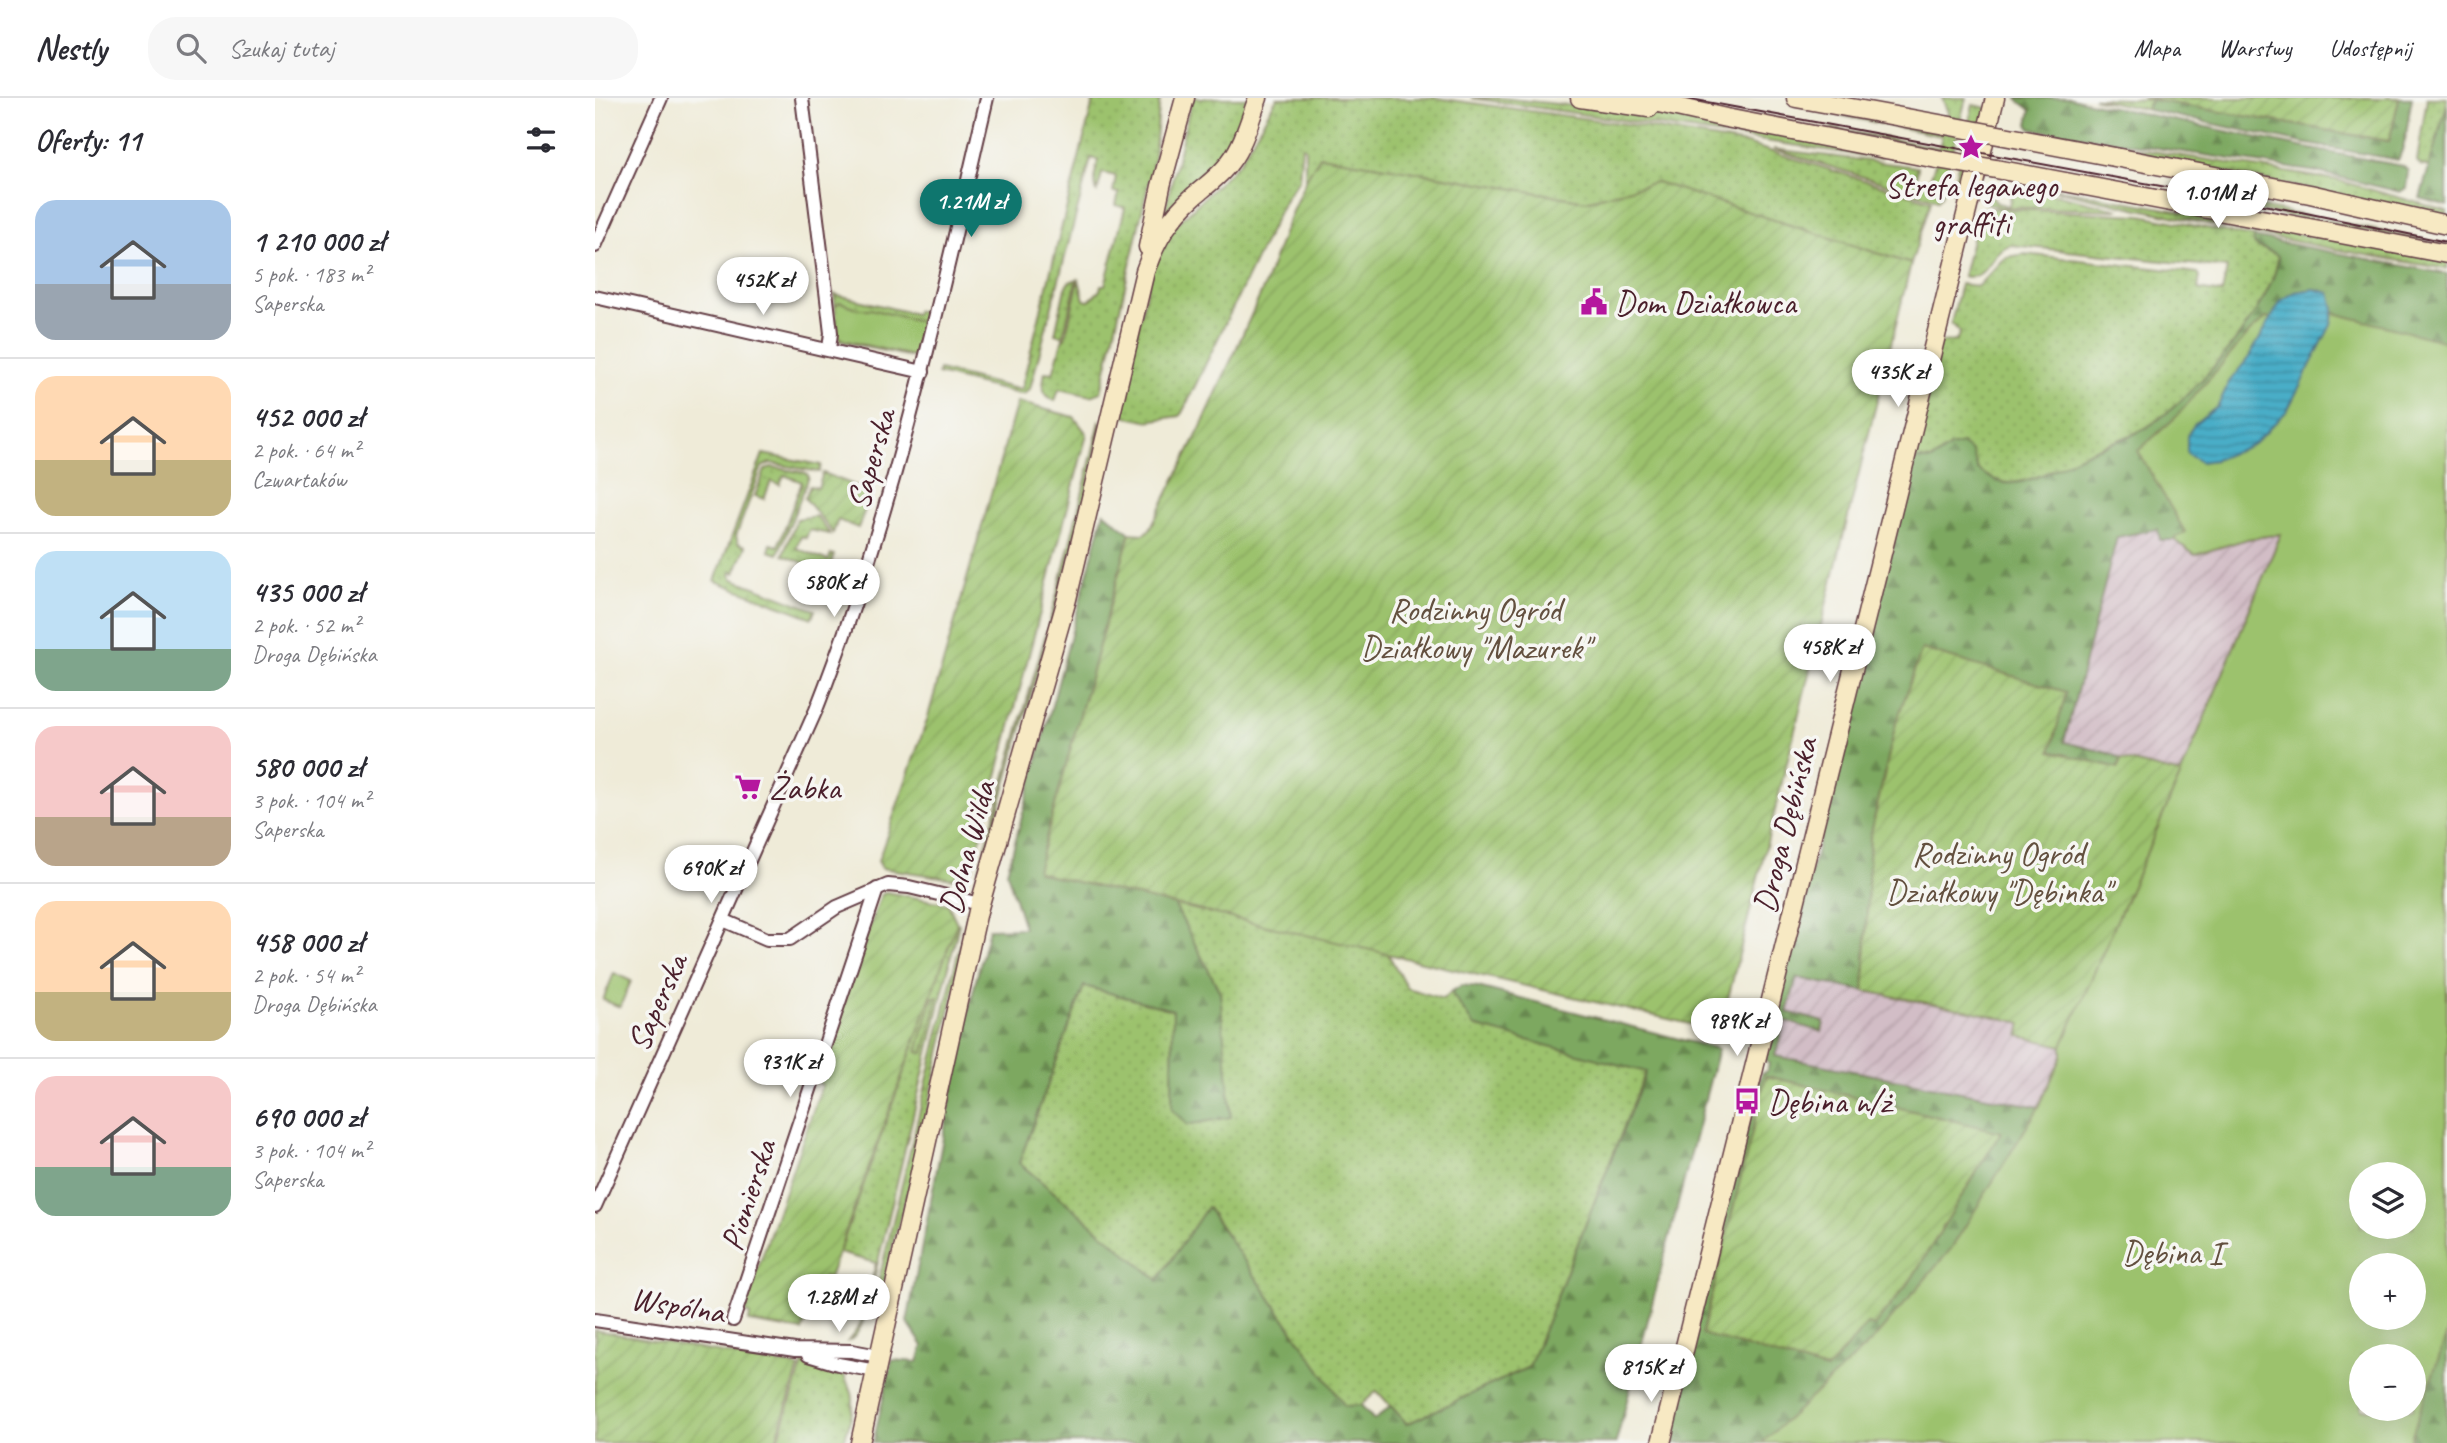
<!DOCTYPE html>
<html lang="pl">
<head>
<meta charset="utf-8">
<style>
  :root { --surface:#fff; --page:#f7f7f7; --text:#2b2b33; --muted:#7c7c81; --line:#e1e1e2; --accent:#0f766e }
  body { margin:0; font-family:Caveat,sans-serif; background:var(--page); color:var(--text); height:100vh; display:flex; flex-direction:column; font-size:26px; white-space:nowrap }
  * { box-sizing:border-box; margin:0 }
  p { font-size:23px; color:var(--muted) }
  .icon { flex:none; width:38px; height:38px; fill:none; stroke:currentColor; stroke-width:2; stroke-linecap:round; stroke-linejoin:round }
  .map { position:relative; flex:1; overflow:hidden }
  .side { display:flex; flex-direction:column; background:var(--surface); width:595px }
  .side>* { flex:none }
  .fabs { position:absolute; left:1754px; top:1064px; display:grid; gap:14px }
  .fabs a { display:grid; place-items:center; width:77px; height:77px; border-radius:50%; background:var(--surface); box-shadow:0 7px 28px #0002; font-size:35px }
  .price { position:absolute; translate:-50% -60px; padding:0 16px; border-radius:24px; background:#fff; color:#222; font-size:23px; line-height:46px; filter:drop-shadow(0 2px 4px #0008) }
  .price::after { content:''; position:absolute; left:50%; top:42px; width:21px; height:16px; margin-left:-10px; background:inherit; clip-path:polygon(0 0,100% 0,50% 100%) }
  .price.on { background:var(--accent); color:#fff }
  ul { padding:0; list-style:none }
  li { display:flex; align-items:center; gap:21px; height:175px; padding:0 35px }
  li+li { border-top:2px solid var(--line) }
  li span { display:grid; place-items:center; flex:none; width:196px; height:140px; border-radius:21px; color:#555 }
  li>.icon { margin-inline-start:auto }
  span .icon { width:84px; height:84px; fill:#fffc; stroke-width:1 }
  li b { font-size:30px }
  h2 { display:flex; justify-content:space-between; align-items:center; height:84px; padding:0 35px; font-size:30px }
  header { display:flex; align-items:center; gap:42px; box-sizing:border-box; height:98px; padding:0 35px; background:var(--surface); border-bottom:2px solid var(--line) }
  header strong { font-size:33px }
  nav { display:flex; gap:38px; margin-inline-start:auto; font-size:24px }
  .search { width:490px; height:63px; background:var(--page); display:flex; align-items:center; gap:18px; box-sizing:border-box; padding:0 24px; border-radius:28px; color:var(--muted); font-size:26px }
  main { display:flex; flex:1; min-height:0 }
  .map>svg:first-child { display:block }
</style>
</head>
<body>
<header>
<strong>Nestly</strong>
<div class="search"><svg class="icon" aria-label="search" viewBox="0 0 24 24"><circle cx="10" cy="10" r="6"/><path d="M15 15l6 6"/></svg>Szukaj tutaj</div>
<nav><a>Mapa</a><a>Warstwy</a><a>Udostępnij</a></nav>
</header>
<main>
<section class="side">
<h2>Oferty: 11<svg class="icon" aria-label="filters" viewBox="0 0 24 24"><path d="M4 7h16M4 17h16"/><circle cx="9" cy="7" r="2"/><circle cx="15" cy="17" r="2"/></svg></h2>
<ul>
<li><span style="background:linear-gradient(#a9c7e8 60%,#9aa5b1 0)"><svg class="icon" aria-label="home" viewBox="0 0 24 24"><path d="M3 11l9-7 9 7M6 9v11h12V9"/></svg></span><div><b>1 210 000 zł</b><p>5 pok. · 183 m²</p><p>Saperska</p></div></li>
<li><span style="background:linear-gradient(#ffd9b3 60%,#c2b280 0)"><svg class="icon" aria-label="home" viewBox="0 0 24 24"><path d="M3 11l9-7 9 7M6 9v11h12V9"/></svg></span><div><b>452 000 zł</b><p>2 pok. · 64 m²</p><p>Czwartaków</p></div></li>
<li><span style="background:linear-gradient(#bfe0f5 70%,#7fa58c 0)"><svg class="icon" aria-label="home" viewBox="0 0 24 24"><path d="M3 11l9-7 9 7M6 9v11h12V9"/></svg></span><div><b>435 000 zł</b><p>2 pok. · 52 m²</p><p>Droga Dębińska</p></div></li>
<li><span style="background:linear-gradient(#f6c9c9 65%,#b9a48a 0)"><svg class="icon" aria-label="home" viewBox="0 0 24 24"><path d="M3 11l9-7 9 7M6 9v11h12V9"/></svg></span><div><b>580 000 zł</b><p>3 pok. · 104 m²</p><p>Saperska</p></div></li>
<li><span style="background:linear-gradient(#ffd9b3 65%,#c2b280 0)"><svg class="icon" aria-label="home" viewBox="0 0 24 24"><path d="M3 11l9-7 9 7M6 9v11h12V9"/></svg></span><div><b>458 000 zł</b><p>2 pok. · 54 m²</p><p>Droga Dębińska</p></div></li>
<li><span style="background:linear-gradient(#f6c9c9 65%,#7fa58c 0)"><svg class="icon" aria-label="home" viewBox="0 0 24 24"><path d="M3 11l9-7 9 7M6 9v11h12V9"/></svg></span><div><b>690 000 zł</b><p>3 pok. · 104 m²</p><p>Saperska</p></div></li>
</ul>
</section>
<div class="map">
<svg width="1852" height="1345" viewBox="0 0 1852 1345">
  <defs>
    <pattern id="industrial-furrows" width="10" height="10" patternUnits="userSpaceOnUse" patternTransform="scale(1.75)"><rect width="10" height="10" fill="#d2bdc6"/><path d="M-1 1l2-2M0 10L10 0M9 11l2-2" fill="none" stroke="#b6a2aa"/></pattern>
    <pattern id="grass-dots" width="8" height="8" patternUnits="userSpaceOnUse" patternTransform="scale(1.75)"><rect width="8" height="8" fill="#9cc26d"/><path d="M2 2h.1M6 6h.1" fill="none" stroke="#88a65f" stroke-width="1.8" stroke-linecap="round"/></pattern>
    <pattern id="forest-firs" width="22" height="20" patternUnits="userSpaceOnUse" patternTransform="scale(1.75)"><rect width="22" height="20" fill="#7da860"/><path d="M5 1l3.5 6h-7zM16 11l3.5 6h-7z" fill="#68884f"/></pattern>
    <pattern id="garden-furrows" width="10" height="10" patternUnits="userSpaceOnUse" patternTransform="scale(1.75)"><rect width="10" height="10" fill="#9cc26d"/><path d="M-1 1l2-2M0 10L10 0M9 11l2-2" fill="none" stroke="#88a65f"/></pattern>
    <pattern id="water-rules" width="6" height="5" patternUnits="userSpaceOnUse" patternTransform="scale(1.75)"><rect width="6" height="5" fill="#49aec8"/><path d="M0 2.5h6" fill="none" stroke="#3f8da3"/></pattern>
  </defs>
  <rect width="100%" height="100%" fill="#f6f6f2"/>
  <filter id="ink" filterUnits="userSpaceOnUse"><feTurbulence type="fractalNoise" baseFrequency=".0143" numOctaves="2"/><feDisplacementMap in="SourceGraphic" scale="14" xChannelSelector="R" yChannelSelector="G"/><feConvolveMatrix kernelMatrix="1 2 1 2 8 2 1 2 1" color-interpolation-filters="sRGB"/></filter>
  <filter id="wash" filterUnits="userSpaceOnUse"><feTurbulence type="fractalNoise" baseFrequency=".00686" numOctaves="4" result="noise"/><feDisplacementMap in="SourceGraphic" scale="28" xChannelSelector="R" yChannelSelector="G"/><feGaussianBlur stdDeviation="1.57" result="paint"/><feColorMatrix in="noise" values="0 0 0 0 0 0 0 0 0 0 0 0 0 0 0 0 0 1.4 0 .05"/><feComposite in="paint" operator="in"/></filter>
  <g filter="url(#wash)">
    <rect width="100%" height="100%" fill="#efebd8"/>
    <g fill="url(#industrial-furrows)">
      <polygon points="1563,431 1566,442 1652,441 1687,435 1586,676 1468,644 1522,439"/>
      <polygon points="1202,880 1375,913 1427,925 1425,938 1467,948 1467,958 1444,1009 1180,958 1190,923 1227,933 1229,924 1192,914"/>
    </g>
    <g fill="url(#grass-dots)" stroke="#73704c" stroke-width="2">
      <path d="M 499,0 L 565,0 L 559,61 L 506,294 L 496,298 L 464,291 L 460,303 C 446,297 447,287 450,274 L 458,275 L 468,240 L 470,240 L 484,181 L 489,202 L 494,203 L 505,192 L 506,187 L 510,187 L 530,110 L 521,107 L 524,95 L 518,94 L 521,78 L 507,75 L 502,95 L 499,81 L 503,62 L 496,60 L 435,291 L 429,296 L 424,296 L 343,276 L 344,272 L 426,292 Z"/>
      <polygon points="597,0 657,0 641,42 621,72 569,116"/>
      <polygon points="682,0 841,0 1045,28 1152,46 1336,103 1316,166 1061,84 991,103 725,58 710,83 710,49 707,48 704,81 691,99 589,311 585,318 551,323 523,317 556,174 575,133 644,65"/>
      <polygon points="876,0 905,0 1095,20 1286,57 1286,60"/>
      <polygon points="1347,0 1371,0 1347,97 1343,102 1178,51 1323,69 1320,91 1336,79 1344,53 1236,32 1237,30 1344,50 1347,38 1239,16 1240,14 1348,34 1353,15"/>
      <polygon points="1498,0 1558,2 1553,7 1553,12"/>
      <path d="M 1832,0 L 1852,0 C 1852,24 1839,45 1835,69 L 1825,67 L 1822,63 Z"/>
      <polygon points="1378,7 1392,10 1371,99 1359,96 1357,92"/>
      <polygon points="1446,36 1742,82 1852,113 1852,120"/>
      <path d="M 1431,85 L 1852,163 L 1852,171 C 1711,148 1570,118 1431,85 Z"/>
      <polygon points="1422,87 1523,111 1522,112 1403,109 1390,104 1394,94 1402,105 1414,108 1417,90"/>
      <polygon points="1628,101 1852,147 1852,149 1629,106"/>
      <path d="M 1388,110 L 1546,117 L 1658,139 L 1660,147 C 1668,152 1675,152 1683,158 C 1681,208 1590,311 1545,333 C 1529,341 1512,345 1496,353 C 1471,364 1428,393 1401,383 C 1395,380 1389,376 1383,372 L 1377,354 L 1355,349 L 1337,362 L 1319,361 L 1344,245 L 1361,243 L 1365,234 L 1356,225 L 1366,186 L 1383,188 L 1407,162 L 1412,159 L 1430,156 L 1603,175 L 1605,178 L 1603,191 L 1627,195 L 1632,170 L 1416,147 C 1394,151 1394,185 1368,178 L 1379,134 Z"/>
      <polygon points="482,181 468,238 460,236 470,190 474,184"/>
      <polygon points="239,196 320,216 321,213 333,213 321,260 244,243"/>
      <polygon points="505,324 506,327 489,409 380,796 377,797 465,485"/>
      <polygon points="168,356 226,367 224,374 175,365 167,369 141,438 143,445 151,448 140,475 136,473 135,477 138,481 220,512 217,520 120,483"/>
      <polygon points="176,369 211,375 214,379 183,456 174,453 176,446 183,448 207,384 189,377 185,387 176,383 169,401 160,398 170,372"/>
      <polygon points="221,418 235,436 214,432 211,440 206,438 201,450 233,463 236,456 239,457 233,474 188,457 202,421"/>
      <polygon points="579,806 792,854 812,890 848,901 856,894 879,928 1051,973 934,1269 812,1326 782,1293 766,1307 750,1309 613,1110 563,1182 424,1065 489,888 578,912 577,1011 625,894"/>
      <polygon points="374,809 377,812 319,1071 299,1140 282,1217 276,1214"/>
      <path d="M 362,825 L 364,826 L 270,1218 C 267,1227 262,1240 253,1243 L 265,1227 L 281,1165 L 244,1155 Z"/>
      <path d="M 209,1262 L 249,1274 C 249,1283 255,1287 257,1295 C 261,1309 252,1330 249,1345 L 182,1345 Z"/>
    </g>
    <g fill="url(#forest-firs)" stroke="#646446" stroke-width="2" fill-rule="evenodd">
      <polygon points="1423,0 1475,0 1706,49 1808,68 1813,73 1811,90 1805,94 1722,74 1436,31 1433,26 1436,12 1424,3"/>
      <path d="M 1804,0 L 1817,0 C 1812,22 1813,42 1803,62 L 1707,45 L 1553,12 L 1553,7 L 1558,2 L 1794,43 Z"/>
      <polygon points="1852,7 1852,108 1825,100"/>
      <path d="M 1658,139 L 1852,176 L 1852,820 L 1737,942 L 1766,1220 L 1818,1220 L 1818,1167 L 1852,1136 L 1852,1345 L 1071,1345 L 1167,975 L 1172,973 L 1174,966 L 1170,962 L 1179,922 L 1184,921 L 1185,915 L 1182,911 L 1319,361 L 1337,362 L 1355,349 L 1367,346 L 1377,354 L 1383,372 C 1389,376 1395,380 1402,383 C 1428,393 1467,366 1491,355 C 1508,347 1528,342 1545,333 C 1589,311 1681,208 1683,158 C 1675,152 1668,152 1660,147 ZM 1719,191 L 1735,195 L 1654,259 L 1700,194 ZM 1563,431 L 1565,442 L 1579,442 L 1600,457 L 1652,441 L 1686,436 L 1586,676 L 1467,947 L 1467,958 L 1444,1009 L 1180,958 L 1190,923 L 1227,934 L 1229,924 L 1192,914 L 1202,880 L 1269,893 L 1275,740 L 1301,625 L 1470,594 L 1455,653 L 1524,670 L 1526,661 L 1517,656 L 1469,644 L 1522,439 ZM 1171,978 L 1405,1035 L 1317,1180 L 1279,1227 L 1272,1225 ZM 1766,1258 L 1818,1258 L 1818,1311 L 1766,1311 Z"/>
      <polygon points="509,414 535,435 442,773 456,778 579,806 625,894 636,1019 592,1027 577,1011 578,912 489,888 424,1065 563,1182 612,1109 750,1308 766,1307 779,1322 796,1308 812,1326 934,1269 1051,974 879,928 856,894 867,887 883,889 1123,951 1021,1345 278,1345 297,1262 323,1264 328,1248 312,1224 371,922 394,831 429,830 412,774"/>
    </g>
    <g fill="#9cc26d" stroke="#73704c" stroke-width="2" fill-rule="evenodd">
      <polygon points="245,204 264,211 276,211 330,225 323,255 317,258 248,242 243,238 240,208"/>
      <path d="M 1739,215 L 1852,244 L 1852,1236 L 1814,1345 L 1167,1345 L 1278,1242 L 1356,1151 L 1444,1009 L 1467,958 L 1467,947 L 1586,676 L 1686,436 L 1652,441 L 1600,457 L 1579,441 L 1590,434 L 1543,353 L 1581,319 L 1655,234 L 1671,220 L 1736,222 ZM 1766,1076 L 1818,1076 L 1818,1129 L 1766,1129 ZM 1766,1167 L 1818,1167 L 1818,1220 L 1766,1220 ZM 1766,1258 L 1818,1258 L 1818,1311 L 1766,1311 Z"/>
      <polygon points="19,875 36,883 25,909 8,902"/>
    </g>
    <g fill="url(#garden-furrows)" stroke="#73704c" stroke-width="2">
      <polygon points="1547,0 1804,0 1794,43"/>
      <polygon points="725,58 991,103 1061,84 1316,166 1125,933 456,778 442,773 535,435 549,436 555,431 606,329 668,191 692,125 710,83"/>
      <polygon points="422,304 479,319 492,336 378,769 358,781 287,770 283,763 332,622"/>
      <polygon points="228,375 277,394 263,430 243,422 238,435 210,400 215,388 223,390"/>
      <polygon points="1327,551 1471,594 1456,653 1523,670 1526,661 1586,676 1467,948 1424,938 1427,925 1375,913 1269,893 1275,740 1301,625"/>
      <polygon points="292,794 353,806 362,825 234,1180 229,1178 207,1233 154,1224 155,1217 148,1213 227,987 220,983 286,797"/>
      <polygon points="338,899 343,899 329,955 322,954"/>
      <polygon points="1171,978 1406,1034 1317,1180 1279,1228 1272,1226 1232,1272 1107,1236"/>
      <polygon points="0,1232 204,1269 180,1345 0,1345"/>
    </g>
    <polygon fill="url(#water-rules)" stroke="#4a667a" stroke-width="2" points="1719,191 1735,195 1739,210 1736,227 1692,313 1659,346 1620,362 1606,364 1592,356 1592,338 1599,327 1623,308 1634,284 1654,259 1686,203 1700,194"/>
  </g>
  <g filter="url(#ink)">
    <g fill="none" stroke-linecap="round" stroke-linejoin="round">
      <g stroke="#633e45" stroke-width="16">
        <g id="street">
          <polyline points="207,0 232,201 236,235 234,251"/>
          <polyline points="0,148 66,0"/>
          <polyline points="0,199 328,274"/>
          <polyline points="128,822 172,841 195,841 242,809 293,787 314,789 385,806"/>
          <path d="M 0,1108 L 221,612 C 299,414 344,206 392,0"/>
          <polyline points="0,1222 200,1252 257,1253 284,1258"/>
          <polyline points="138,1222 282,791"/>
          <polyline points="213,1257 243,1266 281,1273"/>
        </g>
      </g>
      <g stroke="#633e45" stroke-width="21">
        <g id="secondary">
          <polyline points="985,0 1054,10"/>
          <polyline points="1041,0 1131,20 1342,61"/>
          <polyline points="1201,0 1350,27"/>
          <polyline points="1409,38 1715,96 1852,127"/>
          <polyline points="1401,71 1852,156"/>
          <polyline points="553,149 566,88 590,0"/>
          <path d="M 265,1345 L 383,813 L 472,501 L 550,173 C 561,142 575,119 600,97 C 612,87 626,77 635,64 C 649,46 655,21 663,0"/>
          <polyline points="1066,1345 1400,0"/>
        </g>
      </g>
      <use href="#street" stroke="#fff" stroke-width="12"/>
      <use href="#secondary" stroke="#f7e9c3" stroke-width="18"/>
      <polyline stroke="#4a1f2b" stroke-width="2" points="1090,0 1706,114 1852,144"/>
      <g stroke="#633e45" stroke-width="21" stroke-linecap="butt">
        <g id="secondary-bridge">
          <polyline points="1350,27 1409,38"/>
          <polyline points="1342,61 1401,71"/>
        </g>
      </g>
      <use href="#secondary-bridge" stroke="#f7e9c3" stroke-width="18"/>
    </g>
  </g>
  <defs>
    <g id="sight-bare" transform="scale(2.1)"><path d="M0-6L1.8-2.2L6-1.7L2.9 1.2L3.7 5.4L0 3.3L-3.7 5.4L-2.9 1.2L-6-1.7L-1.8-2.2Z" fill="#b5179e" stroke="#f6f6f2" stroke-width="2.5" paint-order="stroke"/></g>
    <g id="civic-bare" transform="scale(2.1)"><path d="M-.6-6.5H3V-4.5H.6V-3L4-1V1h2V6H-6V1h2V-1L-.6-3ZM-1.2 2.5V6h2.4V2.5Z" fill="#b5179e" stroke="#f6f6f2" stroke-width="2.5" paint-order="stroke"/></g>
    <g id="supermarket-bare" transform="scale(2.1)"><path d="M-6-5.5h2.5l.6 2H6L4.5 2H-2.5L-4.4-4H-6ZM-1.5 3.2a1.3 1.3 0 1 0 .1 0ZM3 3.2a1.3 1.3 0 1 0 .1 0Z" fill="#b5179e" stroke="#f6f6f2" stroke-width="2.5" paint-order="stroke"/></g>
    <g id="bus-bare" transform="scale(2.1)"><path d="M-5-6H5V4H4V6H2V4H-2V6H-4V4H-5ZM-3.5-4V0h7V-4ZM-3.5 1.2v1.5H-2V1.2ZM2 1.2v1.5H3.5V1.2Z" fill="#b5179e" stroke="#f6f6f2" stroke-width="2.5" paint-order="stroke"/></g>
  </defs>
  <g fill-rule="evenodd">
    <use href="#sight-bare" x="1376" y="49"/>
    <use href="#civic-bare" x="999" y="204"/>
    <use href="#supermarket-bare" x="153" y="689"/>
    <use href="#bus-bare" x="1152" y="1003"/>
  </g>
  <g text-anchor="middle" stroke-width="7" stroke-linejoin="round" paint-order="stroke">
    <g font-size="33" fill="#4a1f2b" stroke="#f6f6f2" text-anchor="start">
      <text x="1376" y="99" text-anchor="middle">Strefa leganego<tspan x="1376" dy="38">graffiti</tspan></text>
      <text x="1020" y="216">Dom Działkowca</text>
      <text x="174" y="701">Żabka</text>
      <text x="1173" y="1015">Dębina n/ż</text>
    </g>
    <g font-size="33" fill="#4a1f2b" stroke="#f6f6f2">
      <text transform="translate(275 361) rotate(-74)" y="12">Saperska</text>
      <text transform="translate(1189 727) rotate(-76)" y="12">Droga Dębińska</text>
      <text transform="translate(371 749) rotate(-75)" y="12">Dolna Wilda</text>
      <text transform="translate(61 904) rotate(-66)" y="12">Saperska</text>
      <text transform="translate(152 1097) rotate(-72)" y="12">Pionierska</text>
      <text transform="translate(83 1206) rotate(9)" y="12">Wspólna</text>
    </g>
    <g font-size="33" fill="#63503f" stroke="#f6f6f2">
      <text x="880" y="523">Rodzinny Ogród<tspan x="880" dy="38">Działkowy "Mazurek"</tspan></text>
      <text x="1403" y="767">Rodzinny Ogród<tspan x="1403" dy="38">Działkowy "Dębinka"</tspan></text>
      <text x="1577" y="1166">Dębina I</text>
    </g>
  </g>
</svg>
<div class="fabs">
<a><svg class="icon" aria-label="layers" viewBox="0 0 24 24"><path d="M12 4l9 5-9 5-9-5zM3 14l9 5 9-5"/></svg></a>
<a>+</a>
<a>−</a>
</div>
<b class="price" style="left:1623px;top:132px">1.01M zł</b>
<b class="price on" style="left:376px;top:141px">1.21M zł</b>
<b class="price" style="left:168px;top:219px">452K zł</b>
<b class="price" style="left:1303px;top:311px">435K zł</b>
<b class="price" style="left:239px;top:521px">580K zł</b>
<b class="price" style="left:1235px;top:586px">458K zł</b>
<b class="price" style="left:116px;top:807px">690K zł</b>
<b class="price" style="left:1142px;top:960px">989K zł</b>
<b class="price" style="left:195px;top:1001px">931K zł</b>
<b class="price" style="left:244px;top:1236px">1.28M zł</b>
<b class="price" style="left:1056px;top:1306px">815K zł</b>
</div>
</main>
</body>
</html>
